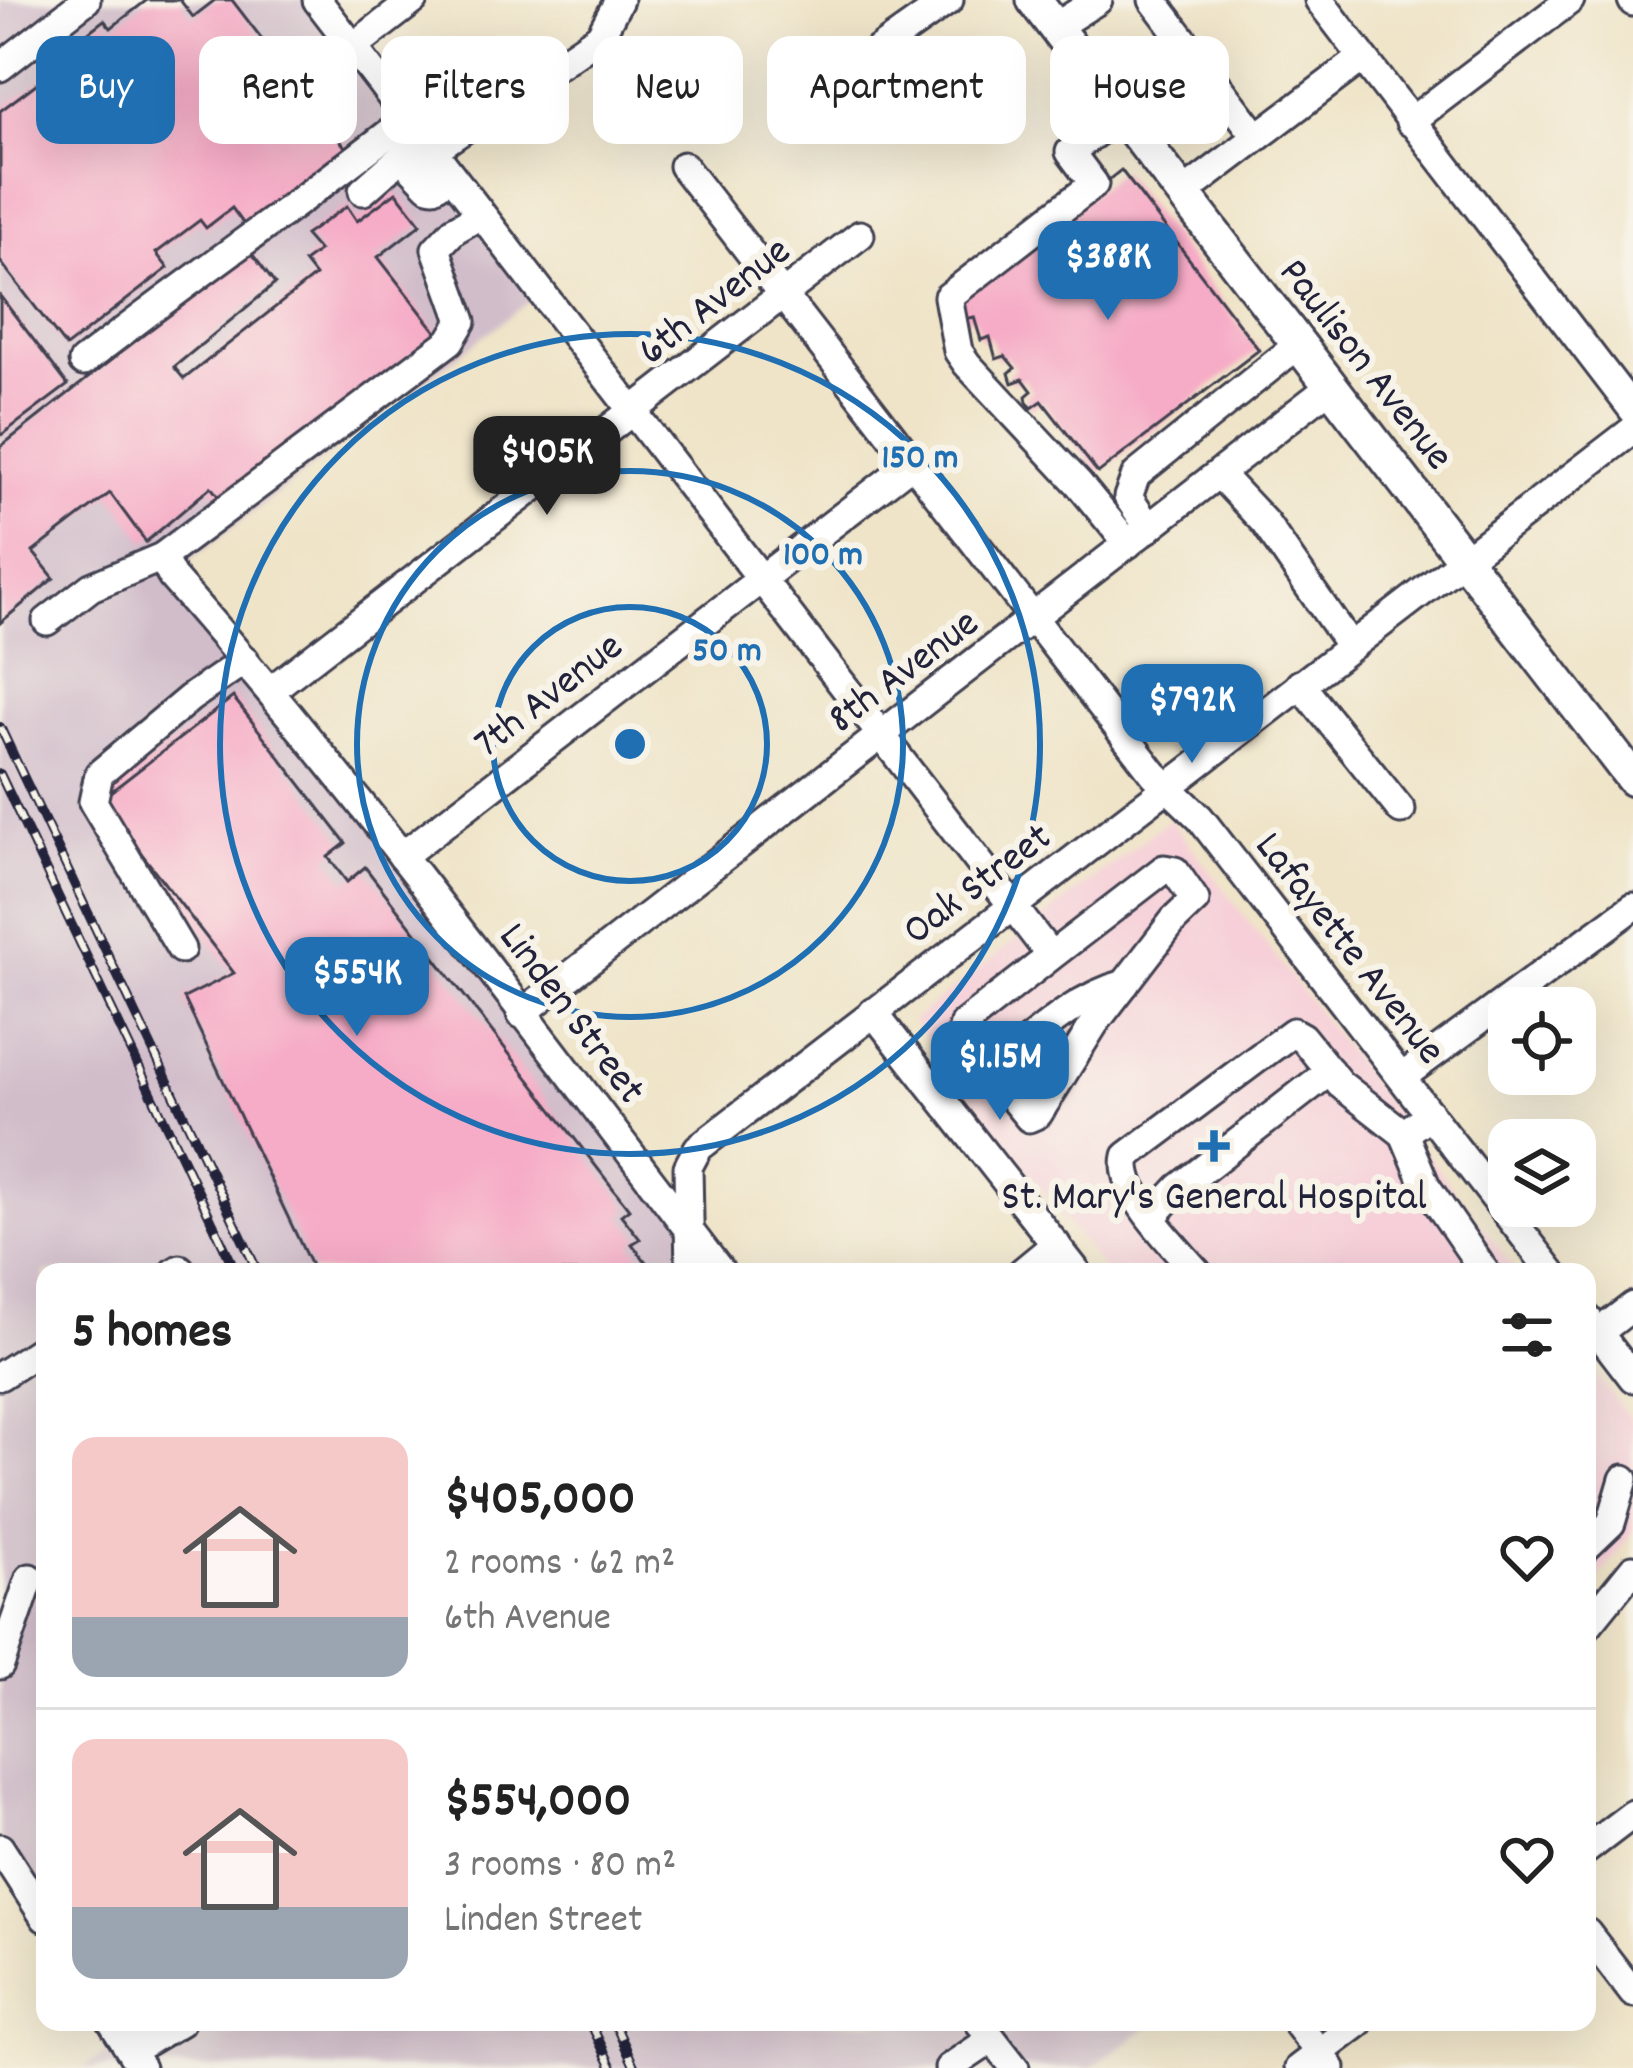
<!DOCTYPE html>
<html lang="en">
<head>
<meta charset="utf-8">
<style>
  :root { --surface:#fff; --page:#f2f2f2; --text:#222; --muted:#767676; --line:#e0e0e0; --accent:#1f6fb2 }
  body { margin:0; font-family:Dekko,sans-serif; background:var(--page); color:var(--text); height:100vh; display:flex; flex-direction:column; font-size:45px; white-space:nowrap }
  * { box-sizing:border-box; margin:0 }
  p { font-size:39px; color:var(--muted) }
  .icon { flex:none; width:66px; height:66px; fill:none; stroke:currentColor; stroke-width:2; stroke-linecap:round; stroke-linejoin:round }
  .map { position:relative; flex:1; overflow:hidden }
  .sheet { position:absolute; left:36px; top:1263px; width:1560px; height:768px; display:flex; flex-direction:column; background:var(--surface); border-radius:24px; box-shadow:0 12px 48px #0002 }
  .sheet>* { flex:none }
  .top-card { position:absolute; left:36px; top:36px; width:1563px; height:108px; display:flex; gap:24px }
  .buttons { position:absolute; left:1488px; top:987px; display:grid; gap:24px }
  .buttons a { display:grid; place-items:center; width:108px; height:108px; border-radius:24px; background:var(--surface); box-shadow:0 12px 48px #0002; font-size:60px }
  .price { position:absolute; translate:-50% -102px; padding:0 27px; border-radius:24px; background:var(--accent); color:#fff; font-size:39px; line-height:78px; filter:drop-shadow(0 3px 6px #0008) }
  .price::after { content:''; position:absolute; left:50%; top:72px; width:36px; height:27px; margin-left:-18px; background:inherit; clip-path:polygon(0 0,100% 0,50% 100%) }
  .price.selected { background:#222; color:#fff }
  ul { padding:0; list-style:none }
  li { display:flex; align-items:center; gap:36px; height:300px; padding:0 36px }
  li+li { border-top:3px solid var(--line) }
  li span { display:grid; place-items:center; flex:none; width:336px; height:240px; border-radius:24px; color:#555 }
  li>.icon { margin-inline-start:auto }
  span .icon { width:144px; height:144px; fill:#fffc; stroke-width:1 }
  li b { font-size:51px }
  h2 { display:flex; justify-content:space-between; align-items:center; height:144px; padding:0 36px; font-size:51px }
  .chip { padding:0 42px; border-radius:24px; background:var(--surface); box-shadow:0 12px 48px #0002; font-size:42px; line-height:108px }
  .chip.selected { background:var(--accent); color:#fff }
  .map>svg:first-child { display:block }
</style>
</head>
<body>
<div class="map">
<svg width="1633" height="2068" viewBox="0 0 1633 2068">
  <rect width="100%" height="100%" fill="#f7f3e8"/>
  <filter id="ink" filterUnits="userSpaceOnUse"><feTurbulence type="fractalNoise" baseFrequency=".00833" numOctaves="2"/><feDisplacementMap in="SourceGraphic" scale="24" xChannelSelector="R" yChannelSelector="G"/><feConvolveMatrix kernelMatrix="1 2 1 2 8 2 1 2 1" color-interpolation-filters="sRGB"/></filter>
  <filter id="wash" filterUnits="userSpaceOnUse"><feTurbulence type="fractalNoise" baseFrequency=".004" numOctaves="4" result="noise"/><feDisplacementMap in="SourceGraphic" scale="48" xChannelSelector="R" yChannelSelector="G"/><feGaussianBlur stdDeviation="2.7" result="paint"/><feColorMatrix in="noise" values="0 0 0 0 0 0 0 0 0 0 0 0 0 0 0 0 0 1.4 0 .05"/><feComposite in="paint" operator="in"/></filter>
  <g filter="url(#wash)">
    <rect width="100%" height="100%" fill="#efe4c8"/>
    <g fill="#f6cfd8">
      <polygon points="1170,819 1517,1272 1105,1272 912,1021"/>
      <polygon points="1587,1363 1633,1423 1633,1532 1587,1593"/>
    </g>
    <g fill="#d1bdca">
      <polygon points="0,0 317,0 540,293 181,567 698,1242 687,1272 45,1272 45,1908 0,1836"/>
      <polygon points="117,2022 1155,2022 1091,2068 84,2068 127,2039"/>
    </g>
    <g id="blocks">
      <g fill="#f6abc6">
        <polygon points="147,0 180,0 193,17 215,0 232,0 352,156 251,234 232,208 206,228 200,220 156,253 168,268 66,347 0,261 0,111 48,75 47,62 59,62 58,51 67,45 69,47 104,20 111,28"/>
        <polygon points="1121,170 1259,350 1098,473 1042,401 1032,408 1027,402 1026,396 1032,391 1023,379 1012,383 1009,373 1015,368 1005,356 996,359 990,337 981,340 974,317 965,319 959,297"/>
        <polygon points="396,192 421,224 378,257 438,334 222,501 211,487 146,542 110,493 33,552 54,578 0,623 0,447 250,251 275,284 174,367 184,379 315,276 304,262 319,251 305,235 347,206 357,221"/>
        <polygon points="0,296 68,385 0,436"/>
        <polygon points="233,697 346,843 328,857 347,882 365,867 629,1209 621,1215 640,1239 632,1244 654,1272 314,1272 184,998 234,973 100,800"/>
      </g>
    </g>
  </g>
  <g filter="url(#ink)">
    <use href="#blocks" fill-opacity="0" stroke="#413f50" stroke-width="3"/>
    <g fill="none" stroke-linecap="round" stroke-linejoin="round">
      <g stroke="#413f50" stroke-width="33">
        <g id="minor">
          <polyline points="317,0 1051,956 964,1024 961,1036 1029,1118 1038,1114 1094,1024 1174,920 1195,900 1175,871 1164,869 1051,956"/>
          <polyline points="1153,0 1257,137"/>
          <polyline points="1319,0 1633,410"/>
          <polyline points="1632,0 1633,2"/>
          <polyline points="1055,27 1098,0"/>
          <polyline points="353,47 414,0"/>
          <polyline points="0,67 86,0"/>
          <polyline points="813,96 949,0"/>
          <polyline points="1121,114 1070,152 1094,184 948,297 958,351 967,364 1079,484 1128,544"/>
          <polyline points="1410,122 1570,0"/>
          <polyline points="432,151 600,36 619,0"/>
          <polyline points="401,157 429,186 434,187 451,176"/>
          <polyline points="683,166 1154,774 1200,818 1552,1272"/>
          <polyline points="363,191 422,139"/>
          <polyline points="1182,194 1362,58"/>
          <path d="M 83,362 C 190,279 301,203 407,119"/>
          <polyline points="1220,475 1265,523 1350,646"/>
          <polyline points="1149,528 1128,497 1136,475 1298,345"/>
          <path d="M 162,557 L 172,577 C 367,799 541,1038 721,1272"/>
          <polyline points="47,621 91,587 162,557 450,341 462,321 436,249 454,230 480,215"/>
          <polyline points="1300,684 1401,810"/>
          <polyline points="271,690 860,235"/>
          <polyline points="402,856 913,462"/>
          <polyline points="181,949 93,802 99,774 190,698 245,660"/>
          <polyline points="873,1012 1077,1272"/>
          <polyline points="521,1014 1330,387"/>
          <path d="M 989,1073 C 1031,1040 1072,998 1125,984"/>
          <polyline points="1402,1077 1633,907"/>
          <polyline points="1404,1134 1426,1186 1485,1272"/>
          <polyline points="1151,1218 1179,1188 1330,1071"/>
          <polyline points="175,1272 180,1269"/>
          <polyline points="690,1272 688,1167 698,1148 1633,430"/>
          <polyline points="1022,1272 1056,1244"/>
          <path d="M 1197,1272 C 1174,1245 1118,1192 1127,1156 L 1293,1032 L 1302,1037 L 1340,1084 L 1404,1134 L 1430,1114"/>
          <polyline points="1587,1318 1633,1378"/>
          <polyline points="1598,1333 1633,1306"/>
          <polyline points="0,1376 45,1347"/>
          <polyline points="1587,1546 1611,1523 1624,1479"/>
          <polyline points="1587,1626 1633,1569"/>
          <polyline points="0,1665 30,1578"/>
          <polyline points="0,1848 45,1918"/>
          <polyline points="1587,1849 1633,1814"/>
          <polyline points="1587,1933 1633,1993"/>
          <polyline points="112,2022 141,2068"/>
          <polyline points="979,2022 1015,2068"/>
          <polyline points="1296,2022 1331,2068"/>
          <polyline points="131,2051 180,2022"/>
          <polyline points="949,2068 992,2039"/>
          <polyline points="1299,2068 1360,2022"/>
        </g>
      </g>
      <g stroke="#413f50" stroke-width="39">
        <polyline id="major" points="1034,0 1633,779"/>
      </g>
      <use href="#minor" stroke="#fff" stroke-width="27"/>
      <use href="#major" stroke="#fff" stroke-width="33"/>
      <g stroke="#22223b" stroke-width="10">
        <g id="rail">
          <polyline points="0,727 258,1272"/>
          <polyline points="0,774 236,1272"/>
          <polyline points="590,2022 612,2068"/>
          <polyline points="614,2022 635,2068"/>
        </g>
      </g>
      <use href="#rail" stroke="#f7f3e8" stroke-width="6" stroke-dasharray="18" stroke-linecap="butt"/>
    </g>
  </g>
  <g fill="none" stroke="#1f6fb2" stroke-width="6">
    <circle cx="630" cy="744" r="137"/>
    <circle cx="630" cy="744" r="273"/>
    <circle cx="630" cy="744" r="410"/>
  </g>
  <path fill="#1f6fb2" stroke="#f7f3e8" stroke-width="4.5" d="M1208 1128h12v12h12v12h-12v12h-12v-12h-12v-12h12z"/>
  <g text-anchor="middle" stroke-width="12" stroke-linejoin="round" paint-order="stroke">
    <g font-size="42" fill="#22223b" stroke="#f7f3e8">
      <text transform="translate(712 298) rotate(-38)" y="15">6th Avenue</text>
      <text transform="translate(1369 362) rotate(52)" y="15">Paulison Avenue</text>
      <text transform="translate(901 668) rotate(-37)" y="15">8th Avenue</text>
      <text transform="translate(546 692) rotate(-38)" y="15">7th Avenue</text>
      <text transform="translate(975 881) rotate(-37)" y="15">Oak Street</text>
      <text transform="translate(1353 946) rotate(52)" y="15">Lafayette Avenue</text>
      <text transform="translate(575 1011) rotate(53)" y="15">Linden Street</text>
    </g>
    <g font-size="42" fill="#22223b" stroke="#f7f3e8">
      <text x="1214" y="1208">St. Mary's General Hospital</text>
    </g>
  </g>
  <circle cx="630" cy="744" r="18" fill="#1f6fb2" stroke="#f7f3e8" stroke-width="6"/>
  <g font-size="36" text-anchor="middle" font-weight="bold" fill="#1f6fb2" stroke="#f7f3e8" stroke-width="12" stroke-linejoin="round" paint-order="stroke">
    <text x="920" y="467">150 m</text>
    <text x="823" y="564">100 m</text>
    <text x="727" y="660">50 m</text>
  </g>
</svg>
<div class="buttons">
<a><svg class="icon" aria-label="locate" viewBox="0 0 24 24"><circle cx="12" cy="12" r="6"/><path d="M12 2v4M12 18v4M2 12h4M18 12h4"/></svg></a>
<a><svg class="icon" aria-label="layers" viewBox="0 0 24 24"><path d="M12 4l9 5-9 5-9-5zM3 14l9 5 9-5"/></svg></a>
</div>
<b class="price" style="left:1108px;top:323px">$388K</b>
<b class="price selected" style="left:547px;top:518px">$405K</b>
<b class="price" style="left:1192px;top:766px">$792K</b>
<b class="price" style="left:357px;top:1039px">$554K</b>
<b class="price" style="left:1000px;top:1123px">$1.15M</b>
<div class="top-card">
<a class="chip selected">Buy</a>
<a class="chip">Rent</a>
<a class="chip">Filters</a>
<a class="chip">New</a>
<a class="chip">Apartment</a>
<a class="chip">House</a>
</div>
<section class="sheet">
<h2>5 homes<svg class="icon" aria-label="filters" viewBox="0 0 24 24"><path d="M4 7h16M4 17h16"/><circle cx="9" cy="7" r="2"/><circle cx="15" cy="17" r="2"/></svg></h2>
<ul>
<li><span style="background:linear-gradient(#f6c9c9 75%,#9aa5b1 0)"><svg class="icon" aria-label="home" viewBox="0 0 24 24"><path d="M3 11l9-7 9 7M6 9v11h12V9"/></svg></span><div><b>$405,000</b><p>2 rooms · 62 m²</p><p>6th Avenue</p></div><svg class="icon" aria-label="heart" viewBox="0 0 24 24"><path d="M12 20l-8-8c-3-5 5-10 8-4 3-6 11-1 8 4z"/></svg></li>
<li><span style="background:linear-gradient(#f6c9c9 70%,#9aa5b1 0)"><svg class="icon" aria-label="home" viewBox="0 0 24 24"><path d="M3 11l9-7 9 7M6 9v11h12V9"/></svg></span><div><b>$554,000</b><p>3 rooms · 80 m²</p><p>Linden Street</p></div><svg class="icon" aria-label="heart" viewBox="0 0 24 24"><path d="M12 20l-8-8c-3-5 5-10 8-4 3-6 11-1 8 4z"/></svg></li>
</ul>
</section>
</div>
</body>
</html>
